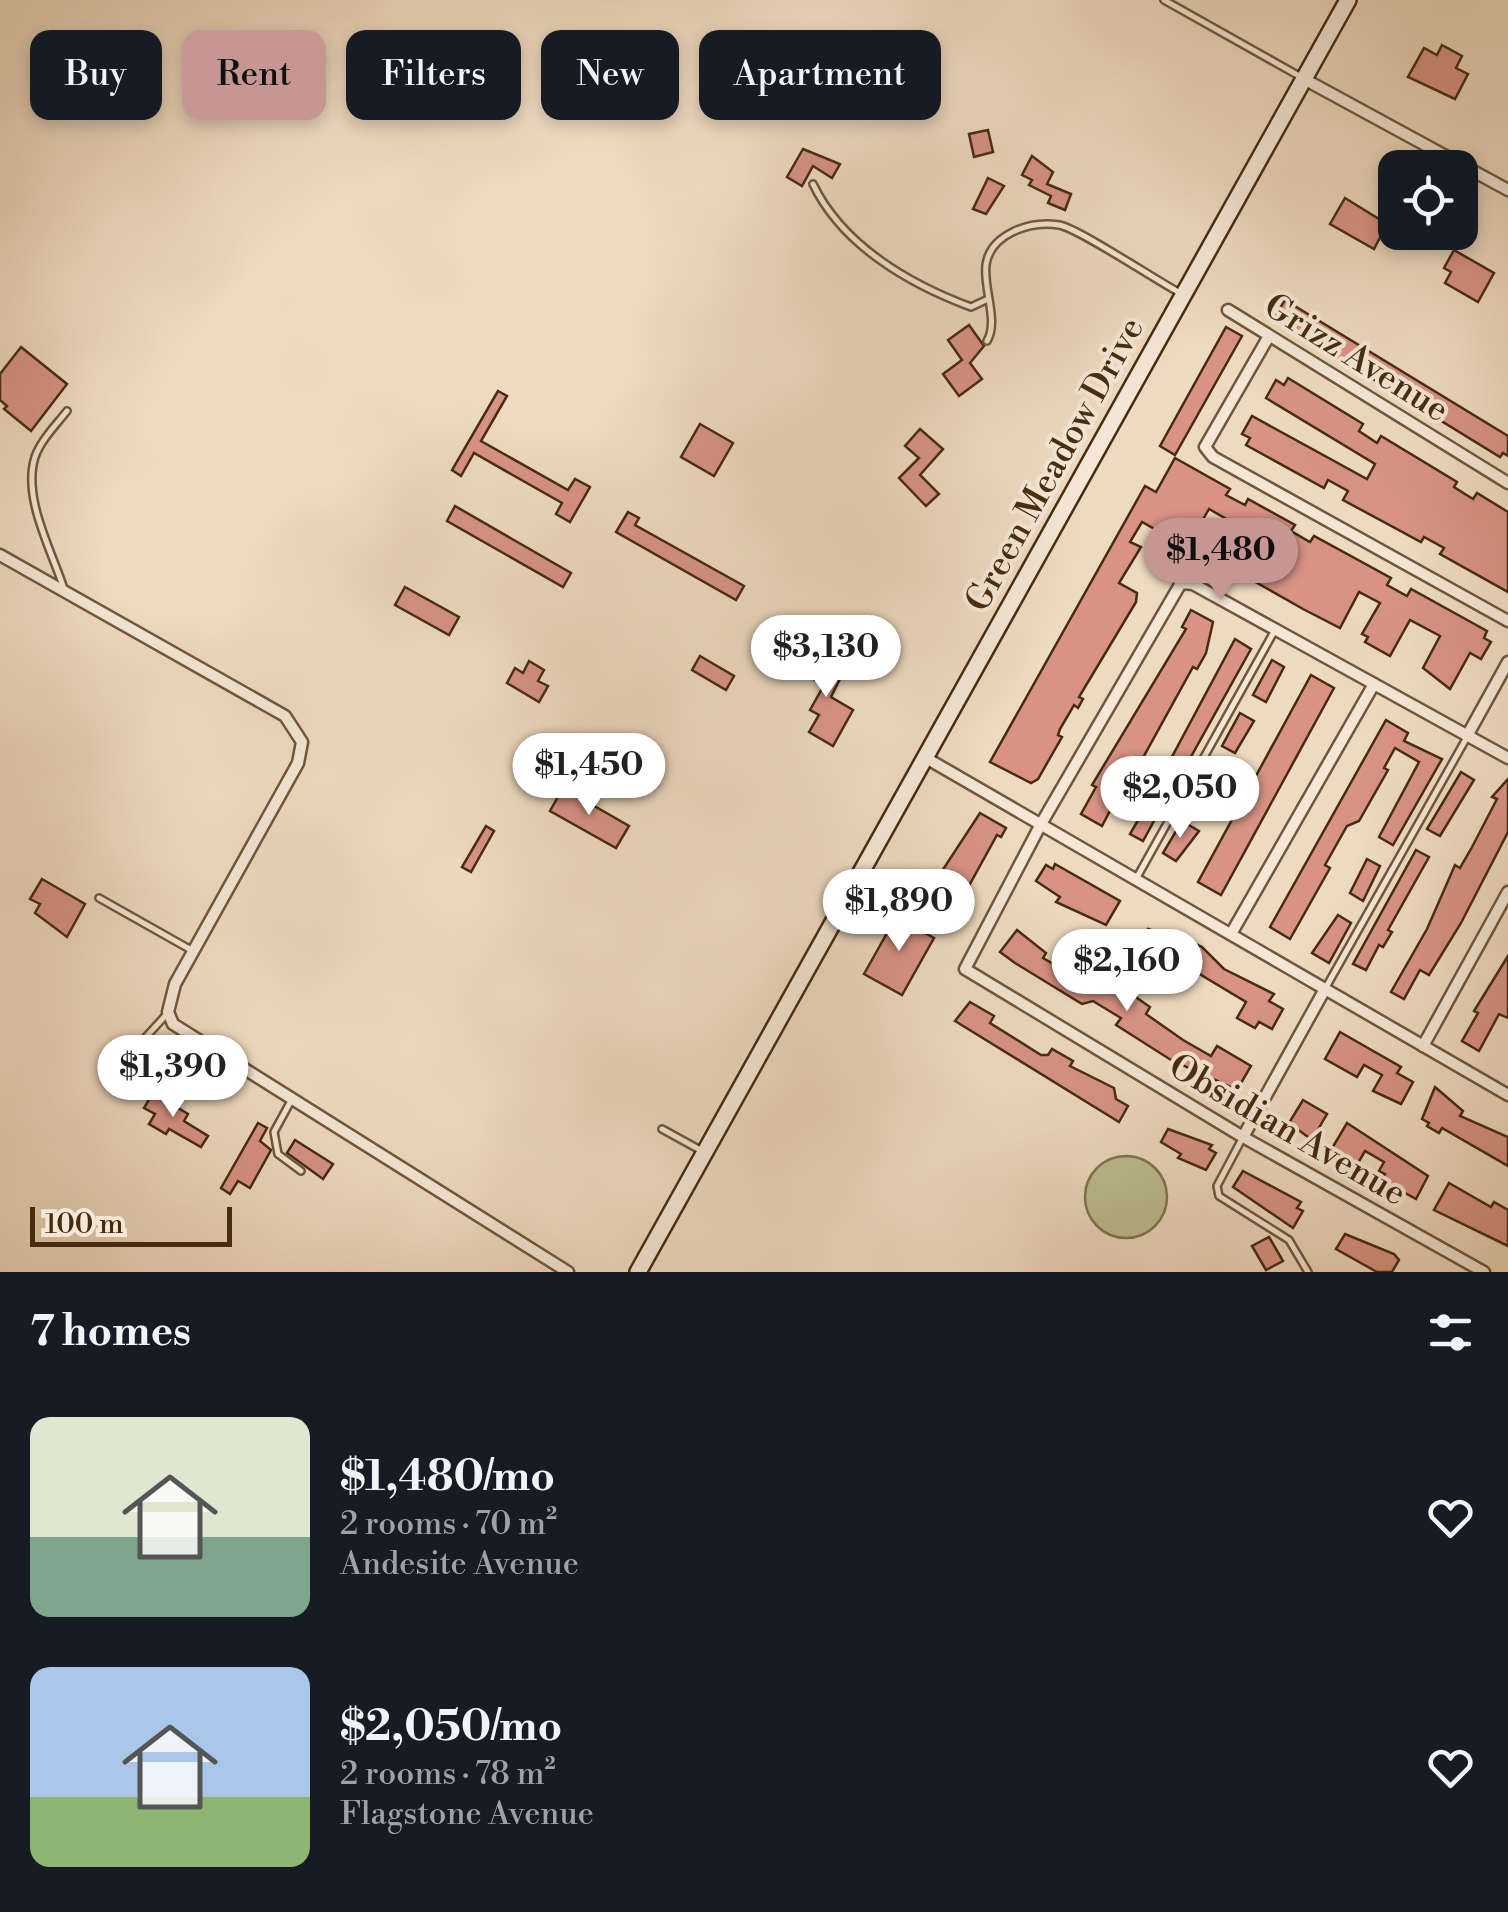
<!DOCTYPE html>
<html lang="en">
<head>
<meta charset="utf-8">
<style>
  :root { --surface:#171b24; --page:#242831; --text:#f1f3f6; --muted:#9ea1a6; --accent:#c59692 }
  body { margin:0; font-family:"Libre Bodoni",serif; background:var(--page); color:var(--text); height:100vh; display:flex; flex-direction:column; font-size:38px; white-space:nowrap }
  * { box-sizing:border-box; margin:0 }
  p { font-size:32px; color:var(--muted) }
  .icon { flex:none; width:55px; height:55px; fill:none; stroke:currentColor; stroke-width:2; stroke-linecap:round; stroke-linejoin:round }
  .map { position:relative; height:1272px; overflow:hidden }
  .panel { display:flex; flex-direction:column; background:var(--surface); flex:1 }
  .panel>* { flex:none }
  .guide { position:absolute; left:30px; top:30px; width:1000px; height:90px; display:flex; gap:20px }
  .controls { position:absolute; left:1378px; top:150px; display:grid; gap:20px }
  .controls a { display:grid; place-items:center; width:100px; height:100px; border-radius:20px; background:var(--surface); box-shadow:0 5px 15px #0003; font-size:50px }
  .scale { position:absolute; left:30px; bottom:25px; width:202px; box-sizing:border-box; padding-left:10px; border:5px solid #472c10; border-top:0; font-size:28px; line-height:35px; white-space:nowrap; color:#472c10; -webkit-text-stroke:8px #f4e7d6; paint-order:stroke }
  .price { position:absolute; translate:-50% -85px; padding:0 22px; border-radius:35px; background:#fff; color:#222; font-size:32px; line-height:65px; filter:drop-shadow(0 2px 5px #0008) }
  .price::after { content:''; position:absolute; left:50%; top:60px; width:30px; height:22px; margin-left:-15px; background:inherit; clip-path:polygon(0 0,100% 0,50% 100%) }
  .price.on { background:var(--accent); color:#111 }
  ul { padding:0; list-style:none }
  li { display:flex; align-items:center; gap:30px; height:250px; padding:0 30px }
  li span { display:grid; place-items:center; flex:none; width:280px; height:200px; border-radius:20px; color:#555 }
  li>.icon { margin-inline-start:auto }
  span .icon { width:120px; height:120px; fill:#fffc; stroke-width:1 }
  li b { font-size:42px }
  h2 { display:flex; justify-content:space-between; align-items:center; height:120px; padding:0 30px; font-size:42px }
  .tag { padding:0 35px; border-radius:20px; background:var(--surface); box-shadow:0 5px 15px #0003; font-size:35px; line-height:90px }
  .tag.on { background:var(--accent); color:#111 }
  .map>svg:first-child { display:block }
</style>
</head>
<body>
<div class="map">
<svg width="1508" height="1272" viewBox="0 0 1508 1272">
  <rect width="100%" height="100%" fill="#eedac0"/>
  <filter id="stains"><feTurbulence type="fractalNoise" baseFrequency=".002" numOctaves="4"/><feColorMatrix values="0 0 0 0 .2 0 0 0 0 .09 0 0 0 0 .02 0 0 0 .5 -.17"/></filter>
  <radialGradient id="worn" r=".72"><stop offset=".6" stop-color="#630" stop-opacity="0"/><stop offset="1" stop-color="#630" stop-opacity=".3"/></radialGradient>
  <circle fill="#bdbe8f" stroke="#827550" stroke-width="2.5" cx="1126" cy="1197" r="41"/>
  <g fill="#d89385" stroke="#472c10" stroke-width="2.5">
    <polygon points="1442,45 1462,56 1456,68 1468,74 1455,99 1408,77 1424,48 1437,55"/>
    <polygon points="988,130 993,152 974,157 969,134"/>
    <polygon points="803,149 840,164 832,178 813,166 802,186 787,177"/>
    <polygon points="1032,156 1053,172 1047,184 1071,194 1065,210 1048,203 1051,196 1029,185 1032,180 1022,175"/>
    <polygon points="988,178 1004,186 986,214 973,209"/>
    <polygon points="1345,198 1387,224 1374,249 1330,224"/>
    <polygon points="1454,250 1494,273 1478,302 1445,283 1451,272 1444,268"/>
    <polygon points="1285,300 1508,436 1508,456 1503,453 1500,457 1274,318"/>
    <polygon points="969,325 984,346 970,363 982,379 959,396 943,374 962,360 948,340"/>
    <polygon points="1226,327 1242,336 1175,455 1160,446"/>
    <polygon points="21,347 67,384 31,431 4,409 7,406 0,400 0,374"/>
    <polygon points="1288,378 1363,424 1359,431 1377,443 1381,436 1457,482 1454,487 1473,499 1477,493 1508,512 1508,592 1440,554 1444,548 1424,537 1421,542 1343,500 1348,491 1328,480 1324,488 1246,445 1250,438 1242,434 1252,416 1367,479 1375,464 1266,398 1276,380 1284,385"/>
    <polygon points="498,391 507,396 481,441 568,490 575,479 590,487 570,522 556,514 562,503 474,453 461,476 452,470"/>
    <polygon points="700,424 733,443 714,476 681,457"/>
    <polygon points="920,429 943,449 920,475 939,494 926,506 899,478 919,458 905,446"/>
    <polygon points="1175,458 1230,489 1226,495 1245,505 1248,499 1295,525 1291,531 1310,542 1314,536 1391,578 1387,585 1407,596 1411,589 1487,631 1484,638 1491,642 1481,659 1470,653 1450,689 1423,668 1440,636 1410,620 1390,656 1365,642 1368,637 1362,634 1380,603 1359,592 1340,628 1303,609 1215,559 1235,524 1209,509 1194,535 1181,528 1178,535 1170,530 1167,536 1142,522 1130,542 1141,547 1119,583 1137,593 1136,602 1079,697 1083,699 1078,708 1074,705 1060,729 1058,735 1062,737 1038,779 1031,783 990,762 1145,486 1156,492"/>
    <polygon points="455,506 571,573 563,587 447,521"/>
    <polygon points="628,512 639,518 635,525 744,586 736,600 616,532"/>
    <polygon points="405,587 459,617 449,635 395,605"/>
    <polygon points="1191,610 1213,622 1206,653 1197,669 1193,667 1139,765 1135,763 1102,826 1081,814 1096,787 1092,785 1186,629 1182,627"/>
    <polygon points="1235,639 1251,649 1173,789 1159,781"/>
    <polygon points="809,652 843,673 831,697 853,710 833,746 809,732 819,715 810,710 824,685 799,671"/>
    <polygon points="700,656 734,676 726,690 692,670"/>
    <polygon points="1272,660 1284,667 1266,702 1253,695"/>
    <polygon points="529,661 544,670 538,681 548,686 539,702 507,683 515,668 523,673"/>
    <polygon points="1311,675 1334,688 1221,895 1198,882"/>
    <polygon points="1240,713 1254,721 1235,753 1222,746"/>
    <polygon points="1386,720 1408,733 1404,741 1442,759 1393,845 1379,837 1419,762 1395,748 1384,768 1388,770 1359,821 1347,826 1325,865 1330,868 1290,939 1270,927"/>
    <polygon points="1212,765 1229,774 1207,806 1193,799"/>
    <polygon points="1461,772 1474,780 1440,836 1427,829"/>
    <polygon points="1508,779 1508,832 1461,923 1429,975 1420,970 1404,999 1391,992 1427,929 1455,865 1460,868 1471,849 1497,799 1492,797"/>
    <polygon points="563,788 629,826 616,848 550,811"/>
    <polygon points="1148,803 1160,810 1143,841 1130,834"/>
    <polygon points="980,813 1006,828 1001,837 997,835 949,922 927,910 945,877 940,874"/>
    <polygon points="1182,821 1199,831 1176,861 1163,853"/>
    <polygon points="486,826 494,831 471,872 462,867"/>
    <polygon points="1416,850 1429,857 1388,930 1392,932 1383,947 1379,945 1366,970 1353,964"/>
    <polygon points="1367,859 1380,866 1363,901 1350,893"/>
    <polygon points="1055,864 1120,901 1106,925 1056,902 1060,897 1036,881 1046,865 1053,869"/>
    <polygon points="42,879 85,904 67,937 35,913 40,904 30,899"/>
    <polygon points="900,910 914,918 911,925 934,938 902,995 864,974"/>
    <polygon points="1338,915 1351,923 1329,963 1312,953"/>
    <polygon points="1148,929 1172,937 1174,933 1202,947 1224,969 1274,994 1269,1001 1283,1009 1272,1029 1259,1022 1255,1028 1237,1018 1246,1002 1176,960 1172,966 1138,946"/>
    <polygon points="1017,930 1046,953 1043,958 1069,973 1072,968 1111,990 1114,987 1133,995 1150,1007 1146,1014 1183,1040 1211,1056 1217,1046 1251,1066 1237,1090 1171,1060 1116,1025 1121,1018 1093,1001 1082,1004 1015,963 1000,952"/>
    <polygon points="1508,956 1508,1018 1499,1014 1479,1051 1462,1041 1478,1013 1474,1011"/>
    <polygon points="970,1002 994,1016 990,1023 1041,1055 1048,1055 1052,1049 1073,1061 1070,1066 1114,1088 1116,1099 1128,1106 1119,1122 955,1021"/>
    <polygon points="1340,1032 1401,1067 1397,1073 1413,1082 1401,1104 1373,1091 1382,1075 1364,1065 1357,1077 1325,1059"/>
    <polygon points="132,1041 151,1052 137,1075 119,1064"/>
    <polygon points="1435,1087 1463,1111 1460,1116 1508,1137 1508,1166 1442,1128 1439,1133 1427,1126 1429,1123 1422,1119"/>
    <polygon points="153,1093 188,1114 184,1121 208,1136 201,1147 169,1129 166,1134 149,1124 155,1114 144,1108"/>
    <polygon points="1303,1100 1327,1114 1312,1140 1289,1123"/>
    <polygon points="258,1123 267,1128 260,1141 271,1150 250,1188 238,1181 230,1194 221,1188"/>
    <polygon points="1347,1123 1428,1176 1416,1199 1382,1180 1385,1174 1379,1171 1384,1162 1365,1151 1358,1163 1331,1150"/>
    <polygon points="1168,1129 1212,1145 1209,1149 1216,1153 1206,1170 1178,1158 1181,1154 1161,1142"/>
    <polygon points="295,1140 333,1164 323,1179 287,1153"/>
    <polygon points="1243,1171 1301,1202 1297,1208 1303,1211 1293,1228 1233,1187"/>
    <polygon points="1449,1183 1491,1207 1494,1202 1508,1210 1508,1246 1434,1210"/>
    <polygon points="1345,1234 1394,1254 1399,1260 1392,1272 1377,1272 1336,1249"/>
    <polygon points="1269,1237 1283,1261 1266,1270 1252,1246"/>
  </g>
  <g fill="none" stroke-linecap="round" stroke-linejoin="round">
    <g stroke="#71583c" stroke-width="10">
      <g id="service">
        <polyline points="1164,0 1301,77"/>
        <path d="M 813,184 C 842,245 909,284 971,307 L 986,300"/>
        <path d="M 987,341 C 999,321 983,289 986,265 C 990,235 1029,220 1059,225 C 1078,228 1157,281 1180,293"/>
        <path d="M 64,589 C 52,551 22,498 35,457 C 41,440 56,425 67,411"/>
        <polyline points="1136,879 1275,630"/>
        <polyline points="99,898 193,951"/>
        <polyline points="1325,989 1466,739"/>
        <polyline points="145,1038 166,1015"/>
        <polyline points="292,1099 274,1132 278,1154 301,1171"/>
        <polyline points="662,1129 702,1151"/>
        <polyline points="1243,1137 1217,1186 1219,1196 1289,1240 1308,1272"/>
      </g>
    </g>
    <g stroke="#71583c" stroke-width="15">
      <g id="minor">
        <polyline points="1304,79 1508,190"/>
        <polyline points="1228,310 1508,483"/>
        <polyline points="1269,336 1205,447 1213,457 1508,621"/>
        <polyline points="0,555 285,716 302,742 298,763 175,984 168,1012 173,1024 568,1272"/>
        <polyline points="1467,736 1508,662"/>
        <polyline points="926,758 1508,1095"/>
        <polyline points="1231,934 1374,684"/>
        <polyline points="1423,1046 1508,892"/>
        <polyline points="1243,1137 1325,989"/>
        <polyline points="1484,1272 1243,1137 965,969 1041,824 1181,583 1193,584 1508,758"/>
      </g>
    </g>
    <g stroke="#472c10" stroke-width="20">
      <polyline id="secondary" points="638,1272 1348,0"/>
    </g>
    <use href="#service" stroke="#f4e7d6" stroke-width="5"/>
    <use href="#minor" stroke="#f4e7d6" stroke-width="10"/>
    <use href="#secondary" stroke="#f4e7d6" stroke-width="15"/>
  </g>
  <g text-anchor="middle" stroke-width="8" stroke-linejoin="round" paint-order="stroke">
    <g font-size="35" fill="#472c10" stroke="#f4e7d6">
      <text transform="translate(1357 357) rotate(32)" y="12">Grizz Avenue</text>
      <text transform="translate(1054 464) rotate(-61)" y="12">Green Meadow Drive</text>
      <text transform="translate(1288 1129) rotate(30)" y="12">Obsidian Avenue</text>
    </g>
  </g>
  <rect width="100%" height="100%" filter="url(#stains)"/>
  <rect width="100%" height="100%" fill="url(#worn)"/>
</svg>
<div class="controls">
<a><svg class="icon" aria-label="locate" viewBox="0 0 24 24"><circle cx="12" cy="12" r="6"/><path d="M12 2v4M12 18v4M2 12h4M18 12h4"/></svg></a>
</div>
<div class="scale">100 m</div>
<b class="price on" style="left:1221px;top:603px">$1,480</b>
<b class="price" style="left:826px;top:700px">$3,130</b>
<b class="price" style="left:589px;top:818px">$1,450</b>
<b class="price" style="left:1180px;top:841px">$2,050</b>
<b class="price" style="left:899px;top:954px">$1,890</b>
<b class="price" style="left:1127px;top:1014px">$2,160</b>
<b class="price" style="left:173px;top:1120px">$1,390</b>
<div class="guide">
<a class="tag">Buy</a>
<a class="tag on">Rent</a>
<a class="tag">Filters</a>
<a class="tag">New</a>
<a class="tag">Apartment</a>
</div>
</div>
<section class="panel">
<h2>7 homes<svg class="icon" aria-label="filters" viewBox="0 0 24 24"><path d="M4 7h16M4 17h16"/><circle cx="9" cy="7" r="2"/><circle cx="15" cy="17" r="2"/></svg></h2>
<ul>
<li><span style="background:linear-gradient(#dfe7d0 60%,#7fa58c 0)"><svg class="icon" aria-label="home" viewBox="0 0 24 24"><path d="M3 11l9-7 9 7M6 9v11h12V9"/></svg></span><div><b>$1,480/mo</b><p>2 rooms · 70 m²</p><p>Andesite Avenue</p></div><svg class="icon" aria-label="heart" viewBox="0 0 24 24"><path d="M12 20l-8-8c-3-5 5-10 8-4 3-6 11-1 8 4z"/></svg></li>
<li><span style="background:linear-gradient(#a9c7e8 65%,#8fb573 0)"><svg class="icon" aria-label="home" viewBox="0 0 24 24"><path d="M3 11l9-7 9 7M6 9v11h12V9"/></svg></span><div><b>$2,050/mo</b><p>2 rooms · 78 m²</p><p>Flagstone Avenue</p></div><svg class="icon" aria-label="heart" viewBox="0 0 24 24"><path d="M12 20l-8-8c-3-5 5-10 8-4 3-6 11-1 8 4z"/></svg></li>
</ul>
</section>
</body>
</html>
